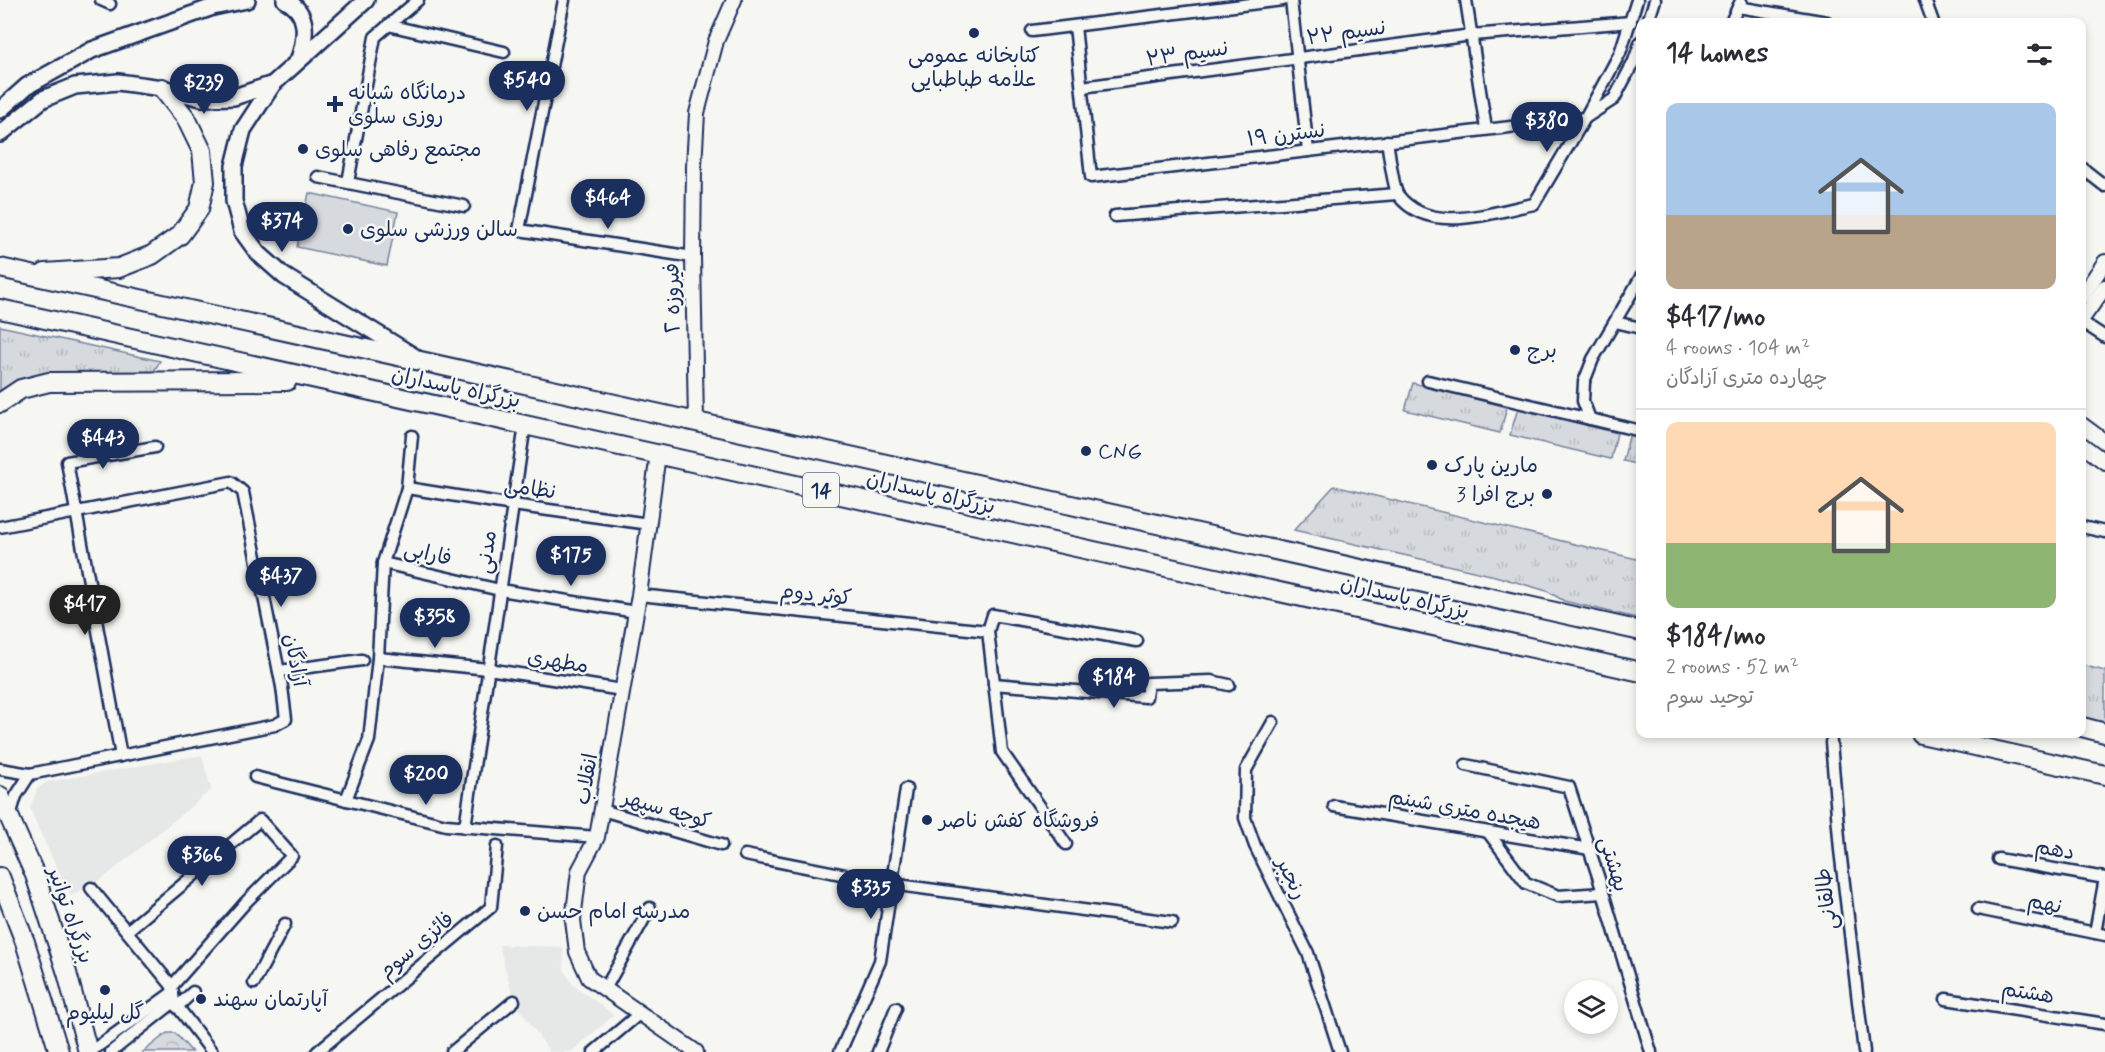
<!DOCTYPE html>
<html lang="en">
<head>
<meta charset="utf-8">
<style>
  :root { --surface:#fff; --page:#f2f2f3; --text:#2b2b33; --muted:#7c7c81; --line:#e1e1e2; --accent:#1b2f5e }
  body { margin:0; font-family:Mynerve,"Playpen Sans Arabic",sans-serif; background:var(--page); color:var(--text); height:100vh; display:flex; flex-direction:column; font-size:22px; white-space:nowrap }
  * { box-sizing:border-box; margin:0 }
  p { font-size:20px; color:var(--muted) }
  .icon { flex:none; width:33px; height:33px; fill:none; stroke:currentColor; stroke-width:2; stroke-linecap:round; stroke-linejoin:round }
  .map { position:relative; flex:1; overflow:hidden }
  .sheet { position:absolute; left:1636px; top:18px; width:450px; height:720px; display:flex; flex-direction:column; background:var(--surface); border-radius:12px; box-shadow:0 3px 9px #0003 }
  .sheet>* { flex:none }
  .buttons { position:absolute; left:1564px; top:980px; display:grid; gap:12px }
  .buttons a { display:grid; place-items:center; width:54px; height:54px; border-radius:50%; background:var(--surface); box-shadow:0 3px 9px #0003; font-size:30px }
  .price { position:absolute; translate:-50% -51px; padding:0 14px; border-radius:21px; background:var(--accent); color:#fff; font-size:20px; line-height:39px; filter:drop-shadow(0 2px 3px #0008) }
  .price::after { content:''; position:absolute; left:50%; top:36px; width:18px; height:14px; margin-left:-9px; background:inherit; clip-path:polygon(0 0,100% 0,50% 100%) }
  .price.on { background:#222; color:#fff }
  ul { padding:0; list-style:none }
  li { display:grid; align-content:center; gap:12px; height:318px; padding:0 30px }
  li+li { border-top:2px solid var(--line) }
  li span { display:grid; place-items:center; height:186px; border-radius:12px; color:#555 }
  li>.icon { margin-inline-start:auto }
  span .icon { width:108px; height:108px; fill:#fffc; stroke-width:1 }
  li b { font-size:26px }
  h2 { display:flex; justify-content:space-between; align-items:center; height:72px; padding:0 30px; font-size:26px }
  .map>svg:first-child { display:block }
</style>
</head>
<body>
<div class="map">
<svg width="2105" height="1052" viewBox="0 0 2105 1052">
  <defs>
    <pattern id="grass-tufts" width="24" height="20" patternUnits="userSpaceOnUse" patternTransform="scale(1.5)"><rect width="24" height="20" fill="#d6d9dd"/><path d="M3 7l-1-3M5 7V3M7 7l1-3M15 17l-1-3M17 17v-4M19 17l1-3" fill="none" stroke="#b7bbc0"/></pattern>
    <pattern id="park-crowns" width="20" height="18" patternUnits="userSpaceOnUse" patternTransform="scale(1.5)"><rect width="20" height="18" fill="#d6d9dd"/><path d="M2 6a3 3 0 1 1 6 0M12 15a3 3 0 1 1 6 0" fill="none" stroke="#b7bbc0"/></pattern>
  </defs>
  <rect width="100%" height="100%" fill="#f6f6f2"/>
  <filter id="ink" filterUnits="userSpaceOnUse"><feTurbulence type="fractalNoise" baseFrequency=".0167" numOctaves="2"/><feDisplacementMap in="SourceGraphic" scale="12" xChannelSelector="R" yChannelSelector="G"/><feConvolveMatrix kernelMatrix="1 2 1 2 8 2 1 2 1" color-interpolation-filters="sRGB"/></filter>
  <g filter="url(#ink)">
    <g fill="#e6e7e7">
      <polygon points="202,755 211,790 105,877 71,896 38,828 30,808 37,789 47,782"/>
      <polygon points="499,945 563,947 564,970 573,985 614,1015 571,1052 550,1052 514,1001"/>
    </g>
    <g fill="url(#grass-tufts)" stroke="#78849e" stroke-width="1.5">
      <polygon points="0,326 160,361 150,378 0,394"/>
      <polygon points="1413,383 1507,407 1500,433 1405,410"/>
      <polygon points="1518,408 1617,433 1611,459 1510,435"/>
      <polygon points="1630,433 1641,436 1641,465 1623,461"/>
      <polygon points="1334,486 1641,560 1641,619 1564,601 1547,591 1495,576 1294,530"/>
      <polygon points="2082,665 2105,671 2105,727 2082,722"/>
    </g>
    <polygon fill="url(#park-crowns)" stroke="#78849e" stroke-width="1.5" points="167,1033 175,1033 192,1052 143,1052"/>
    <polygon fill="#d6d9dd" stroke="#78849e" stroke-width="1.5" points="309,193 398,212 387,266 297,247"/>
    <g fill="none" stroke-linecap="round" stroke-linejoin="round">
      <g stroke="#1b2f5e" stroke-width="15">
        <g id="minor">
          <polyline points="101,0 110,4"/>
          <polyline points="564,0 519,230 693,257"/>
          <polyline points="1291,0 1308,151"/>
          <polyline points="1466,0 1486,129"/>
          <polyline points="1925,0 1933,22"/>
          <polyline points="1738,7 1827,22"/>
          <polyline points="1648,22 1655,0"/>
          <polyline points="1731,22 1741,1"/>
          <polyline points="388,25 504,52"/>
          <polyline points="1075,26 1091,177 1585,118 1614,99 1634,61 1641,41"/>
          <polyline points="1032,31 1283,0"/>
          <polyline points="1082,87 1472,35 1631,22"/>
          <path d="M 1387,141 C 1389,151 1393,188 1398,195 C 1429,236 1493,212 1534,204 L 1585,118 L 1620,53 L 1637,0"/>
          <polyline points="2082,168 2105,186"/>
          <polyline points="318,177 464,206"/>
          <polyline points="348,182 375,37 418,0"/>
          <polyline points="1115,216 1397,194"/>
          <polyline points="1641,277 1593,359 1584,382 1583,401 1590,419 1641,431"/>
          <polyline points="1615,322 1641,328"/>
          <polyline points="2082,322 2105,337"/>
          <polyline points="1428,381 1590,419"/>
          <polyline points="407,488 513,505 649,524"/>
          <polyline points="0,527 231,482 243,492 282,687 286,719 275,725 30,774 0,769"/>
          <polyline points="2082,527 2105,532"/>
          <polyline points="383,563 500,590 636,612"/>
          <polyline points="639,595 988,631"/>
          <polyline points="378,658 488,669 622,690"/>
          <polyline points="279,671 362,660"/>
          <polyline points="994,684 1146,697 1148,683 1211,681 1229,685"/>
          <polyline points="1273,722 1246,770 1245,818 1255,846 1308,953 1340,1052"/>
          <polyline points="1831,742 1840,850 1864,1052"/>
          <polyline points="121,756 67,462 155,447"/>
          <polyline points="1466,765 1569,787 1598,876 1651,1052"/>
          <polyline points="255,777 446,825 597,837"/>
          <polyline points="346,800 369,740 378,658 383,563 407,488 412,436"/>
          <polyline points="1334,806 1590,849"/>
          <polyline points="602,810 721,845"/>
          <polyline points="10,816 16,796 30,774"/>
          <polyline points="465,827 525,425"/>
          <polyline points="1488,832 1526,883 1558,896 1603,893"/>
          <polyline points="1066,844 1002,752 988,631 993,615 1137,641"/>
          <polyline points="745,855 891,884 1172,922"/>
          <polyline points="1998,859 2105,878 2095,933"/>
          <polyline points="91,888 172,986 174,1002"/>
          <polyline points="1978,909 2105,935"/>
          <polyline points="127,931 260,820 292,856 246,902 172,986"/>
          <polyline points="254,983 285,924"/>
          <polyline points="605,989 650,908"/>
          <polyline points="1946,999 2105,1024"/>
          <polyline points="177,1007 193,992"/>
          <polyline points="90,1052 173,992"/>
          <polyline points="111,1052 174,1002 212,1052"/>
          <polyline points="317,1052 491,907 497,846"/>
          <polyline points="452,1052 514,1001"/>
          <polyline points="594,1052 639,1014"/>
          <polyline points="840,1052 880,961 906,789"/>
          <polyline points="878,1052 896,1008"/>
        </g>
      </g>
      <g stroke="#1b2f5e" stroke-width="18">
        <g id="tertiary">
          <polyline points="2082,296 2105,262"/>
          <polyline points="2082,319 2105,287"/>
          <polyline points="696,423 693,257 694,166 697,113 716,41 734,0"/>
          <polyline points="2082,425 2105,442"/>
          <polyline points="2082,445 2105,462"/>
          <polyline points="658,454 639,595 597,837 579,871 573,920 577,952 589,978 696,1052"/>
        </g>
      </g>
      <g stroke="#1b2f5e" stroke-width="20">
        <g id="secondary">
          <path d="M 285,0 C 310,12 306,37 299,59"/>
          <polyline points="273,84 243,130 234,166 234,201 242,231 258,253 284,276 415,357"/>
          <polyline points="0,110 27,86 92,50 213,7 247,0"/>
          <polyline points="0,134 43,99 75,86 118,82 162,88 201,98 234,97 273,84 366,0"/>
        </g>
      </g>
      <g stroke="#1b2f5e" stroke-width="22">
        <g id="trunk">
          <polyline points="0,268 1641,631"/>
          <polyline points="45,273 119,268 152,255 180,235 199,209 205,182 202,151 186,118 162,88"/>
          <polyline points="0,309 1641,672"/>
          <polyline points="0,403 21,389 49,382 287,381"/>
          <polyline points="2082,727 2105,733"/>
          <polyline points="1921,734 2105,775"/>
          <polyline points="0,796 35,875 67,973 88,1052"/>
          <polyline points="0,877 25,942 59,1052"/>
        </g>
      </g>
      <use href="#minor" stroke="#f6f6f2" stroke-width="10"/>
      <use href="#tertiary" stroke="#f6f6f2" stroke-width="14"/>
      <use href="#secondary" stroke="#f6f6f2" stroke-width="15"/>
      <use href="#trunk" stroke="#f6f6f2" stroke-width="18"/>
    </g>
  </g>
  <g fill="#1b2f5e" stroke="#f6f6f2" stroke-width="2">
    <circle cx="974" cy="33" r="6"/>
    <path d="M332 95h6v6h6v6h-6v6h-6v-6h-6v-6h6z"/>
    <circle cx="303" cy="149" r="6"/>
    <circle cx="348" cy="229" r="6"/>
    <circle cx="1515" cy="350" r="6"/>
    <circle cx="1086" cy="451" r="6"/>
    <circle cx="1432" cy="465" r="6"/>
    <circle cx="1547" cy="494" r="6"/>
    <circle cx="927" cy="820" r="6"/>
    <circle cx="525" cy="911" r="6"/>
    <circle cx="105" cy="990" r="6"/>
    <circle cx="201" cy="999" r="6"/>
  </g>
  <g text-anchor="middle" stroke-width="5" stroke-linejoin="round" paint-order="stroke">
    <rect fill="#f6f6f2" stroke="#5d6b8a" stroke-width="1.5" x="803" y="473" width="36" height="34" rx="4.5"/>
    <g font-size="20" font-weight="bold" fill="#1b2f5e">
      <text x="821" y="497">14</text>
    </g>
    <g font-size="21" fill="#1b2f5e" stroke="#f6f6f2">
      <text transform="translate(1346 32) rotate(-8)" y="7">نسیم ۲۲</text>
      <text transform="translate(1187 53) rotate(-8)" y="7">نسیم ۲۳</text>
      <text transform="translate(1286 134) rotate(-7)" y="7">نسترن ۱۹</text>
      <text transform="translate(672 298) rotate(-91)" y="7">فیروزه ٢</text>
      <text transform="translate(456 387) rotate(12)" y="7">بزرگراه پاسداران</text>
      <text transform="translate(530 488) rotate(8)" y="7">نظامی</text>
      <text transform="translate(931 492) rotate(13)" y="7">بزرگراه پاسداران</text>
      <text transform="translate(486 552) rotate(-82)" y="7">مدنی</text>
      <text transform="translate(428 553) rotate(13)" y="7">فارابی</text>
      <text transform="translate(816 594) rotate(6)" y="7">کوثر دوم</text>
      <text transform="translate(1405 597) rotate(13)" y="7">بزرگراه پاسداران</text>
      <text transform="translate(296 660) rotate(79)" y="7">آزادگان</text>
      <text transform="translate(558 661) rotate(9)" y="7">مطهری</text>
      <text transform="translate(586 779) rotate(-80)" y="7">انقلاب</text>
      <text transform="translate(667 809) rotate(16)" y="7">کوچه سپهر</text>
      <text transform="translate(1465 809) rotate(10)" y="7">هیجده متری شبنم</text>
      <text transform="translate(2055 849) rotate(10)" y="7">دهم</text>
      <text transform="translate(1614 864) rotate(73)" y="7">بهشتی</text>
      <text transform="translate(1292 878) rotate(64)" y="7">رنجبر</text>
      <text transform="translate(1826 899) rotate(-97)" y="7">طالقانی</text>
      <text transform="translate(2045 903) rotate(12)" y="7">نهم</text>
      <text transform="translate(71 915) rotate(71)" y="7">بزرگراه توانیر</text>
      <text transform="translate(416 945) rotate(-40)" y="7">فائزی سوم</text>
      <text transform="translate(2028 992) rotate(9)" y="7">هشتم</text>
    </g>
    <g font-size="21" fill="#1b2f5e" stroke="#f6f6f2" text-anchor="start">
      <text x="974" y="62" text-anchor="middle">کتابخانه عمومی<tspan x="974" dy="24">علامه طباطبایی</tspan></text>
      <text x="348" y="99">درمانگاه شبانه<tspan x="348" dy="24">روزی سلوی</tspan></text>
      <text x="315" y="156">مجتمع رفاهی سلوی</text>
      <text x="360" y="236">سالن ورزشی سلوی</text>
      <text x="1527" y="357">برج</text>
      <text x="1098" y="458">CNG</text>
      <text x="1444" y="472">مارین پارک</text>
      <text x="1535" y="501" text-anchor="end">برج افرا 3</text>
      <text x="939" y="827">فروشگاه کفش ناصر</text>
      <text x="537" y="918">مدرسه امام حسن</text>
      <text x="213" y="1006">آپارتمان سهند</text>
      <text x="105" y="1019" text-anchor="middle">گل لیلیوم</text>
    </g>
  </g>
</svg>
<div class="buttons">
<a><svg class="icon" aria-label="layers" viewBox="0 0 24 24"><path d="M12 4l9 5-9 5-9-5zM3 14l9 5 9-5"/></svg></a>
</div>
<b class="price" style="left:527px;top:112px">$540</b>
<b class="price" style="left:204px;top:115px">$239</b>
<b class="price" style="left:1547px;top:153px">$380</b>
<b class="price" style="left:608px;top:230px">$464</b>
<b class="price" style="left:282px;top:253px">$374</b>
<b class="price" style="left:103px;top:470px">$443</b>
<b class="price" style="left:571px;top:587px">$175</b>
<b class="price" style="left:281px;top:608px">$437</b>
<b class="price on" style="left:85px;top:636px">$417</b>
<b class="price" style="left:435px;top:649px">$358</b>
<b class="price" style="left:1114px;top:709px">$184</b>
<b class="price" style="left:426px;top:806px">$200</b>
<b class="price" style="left:202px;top:887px">$366</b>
<b class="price" style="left:871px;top:920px">$335</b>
<section class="sheet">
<h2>14 homes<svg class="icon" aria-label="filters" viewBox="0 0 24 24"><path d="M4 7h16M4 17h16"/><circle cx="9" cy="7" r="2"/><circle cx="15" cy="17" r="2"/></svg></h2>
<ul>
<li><span style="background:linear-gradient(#a9c7e8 60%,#b9a48a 0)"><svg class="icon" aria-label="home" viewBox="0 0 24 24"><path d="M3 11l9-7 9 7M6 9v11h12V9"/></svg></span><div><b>$417/mo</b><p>4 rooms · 104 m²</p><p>چهارده متری آزادگان</p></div></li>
<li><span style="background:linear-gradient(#ffd9b3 65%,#8fb573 0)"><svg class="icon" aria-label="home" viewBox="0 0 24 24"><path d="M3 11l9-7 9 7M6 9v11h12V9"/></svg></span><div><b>$184/mo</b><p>2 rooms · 52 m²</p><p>توحید سوم</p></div></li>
</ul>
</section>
</div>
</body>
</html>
